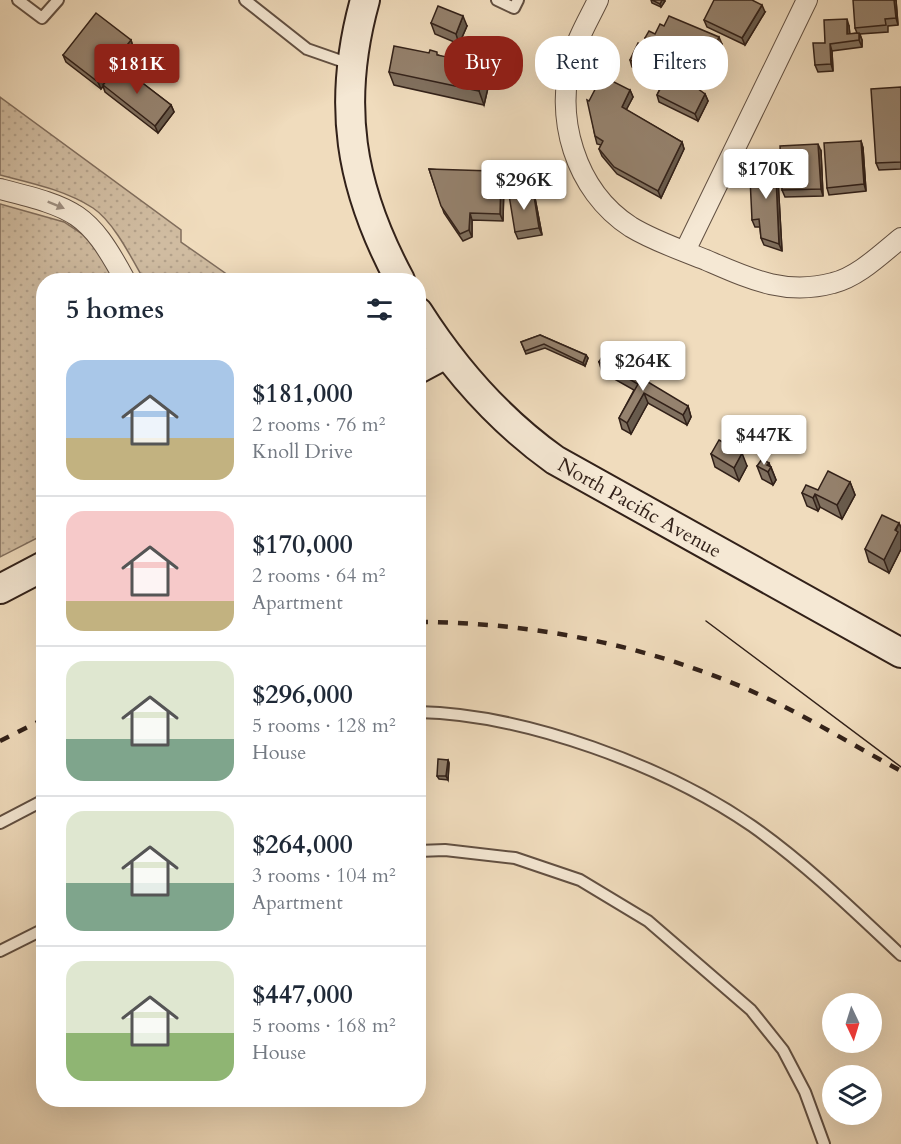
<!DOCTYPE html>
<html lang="en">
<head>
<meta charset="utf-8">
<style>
  :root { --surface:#fff; --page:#f6f6f7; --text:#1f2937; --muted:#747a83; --line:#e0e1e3; --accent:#8f2418 }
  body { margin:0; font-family:Cardo,serif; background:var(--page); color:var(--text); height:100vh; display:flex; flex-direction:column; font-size:22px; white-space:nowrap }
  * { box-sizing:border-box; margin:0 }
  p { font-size:20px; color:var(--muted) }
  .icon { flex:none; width:33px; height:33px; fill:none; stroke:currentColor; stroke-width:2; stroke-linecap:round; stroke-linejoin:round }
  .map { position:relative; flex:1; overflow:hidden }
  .side { position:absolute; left:36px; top:273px; width:390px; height:834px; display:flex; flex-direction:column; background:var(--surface); border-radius:24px; box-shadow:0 6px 24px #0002 }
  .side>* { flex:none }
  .hud { position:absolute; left:444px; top:36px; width:366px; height:54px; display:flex; gap:12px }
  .needle { width:39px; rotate:176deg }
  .tools { position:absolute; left:822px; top:993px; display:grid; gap:12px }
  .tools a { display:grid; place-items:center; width:60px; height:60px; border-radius:50%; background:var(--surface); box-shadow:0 6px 24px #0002; font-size:30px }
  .price { position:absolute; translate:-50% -51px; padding:0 14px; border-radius:6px; background:#fff; color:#222; font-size:20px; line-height:39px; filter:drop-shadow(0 2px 3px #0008) }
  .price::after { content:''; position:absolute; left:50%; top:36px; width:18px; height:14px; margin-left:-9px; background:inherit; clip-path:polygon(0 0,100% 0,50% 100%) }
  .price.active { background:var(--accent); color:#fff }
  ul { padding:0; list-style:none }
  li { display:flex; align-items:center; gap:18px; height:150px; padding:0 30px }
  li+li { border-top:2px solid var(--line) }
  li span { display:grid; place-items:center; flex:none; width:168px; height:120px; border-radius:18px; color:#555 }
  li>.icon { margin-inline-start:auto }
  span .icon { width:72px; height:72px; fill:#fffc; stroke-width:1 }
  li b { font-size:26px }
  h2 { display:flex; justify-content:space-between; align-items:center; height:72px; padding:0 30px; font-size:26px }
  .pill { padding:0 21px; border-radius:24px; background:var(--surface); box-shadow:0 6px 24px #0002; font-size:21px; line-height:54px }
  .pill.active { background:var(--accent); color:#fff }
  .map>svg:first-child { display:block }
</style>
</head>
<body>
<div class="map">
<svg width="901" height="1144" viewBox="0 0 901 1144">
  <defs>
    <pattern id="grass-dots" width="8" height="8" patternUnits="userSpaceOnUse" patternTransform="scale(1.5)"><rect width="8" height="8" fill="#d0bca1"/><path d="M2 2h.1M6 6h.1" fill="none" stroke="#b3a18a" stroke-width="1.8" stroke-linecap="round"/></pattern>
  </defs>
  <rect width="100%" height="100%" fill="#f0dcbd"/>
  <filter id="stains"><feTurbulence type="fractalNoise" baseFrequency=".00333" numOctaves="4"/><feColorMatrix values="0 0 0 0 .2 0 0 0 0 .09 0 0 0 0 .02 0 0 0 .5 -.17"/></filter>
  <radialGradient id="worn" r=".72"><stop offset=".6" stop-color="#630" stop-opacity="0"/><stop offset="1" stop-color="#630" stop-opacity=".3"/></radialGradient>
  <g fill="url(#grass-dots)" stroke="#816e5d" stroke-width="1.5">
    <path d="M 0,97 L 181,230 L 181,242 L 235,280 L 144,280 C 132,259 114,222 93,208 C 65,190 31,183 0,175 Z"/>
    <polygon points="0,204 64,222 88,238 117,280 44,280 43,535 0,557"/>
  </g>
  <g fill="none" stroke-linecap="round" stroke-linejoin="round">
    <g stroke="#625042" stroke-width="14">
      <g id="lane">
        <polyline points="18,0 42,18 58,0"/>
        <polyline points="245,0 307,49 350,64"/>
        <polyline points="497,0 514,8 518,0"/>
        <path d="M 418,712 C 525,714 665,766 752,826 C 806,864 853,910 901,955"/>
        <polyline points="0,823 44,800"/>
        <polyline points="418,851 445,850 515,858 580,880 648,921 751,1010 783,1050 805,1092 824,1144"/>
        <polyline points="0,951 44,929"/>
      </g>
    </g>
    <g stroke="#625042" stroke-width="22">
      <g id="street">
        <path d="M 598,0 C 590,17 579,35 573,54 C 553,116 575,191 631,227 C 654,241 681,250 706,260 C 750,279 785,296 833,283 C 858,277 881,254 901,238"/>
        <path d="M 0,189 C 74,208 88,211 125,280"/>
        <polyline points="685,251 807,0"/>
      </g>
    </g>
    <g stroke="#322119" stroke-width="32">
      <g id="secondary">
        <path d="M 365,0 C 336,104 350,187 400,280"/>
        <path id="s1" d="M 418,312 C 455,370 499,420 555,460 L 901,653"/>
        <polyline points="418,369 446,354"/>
        <polyline points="0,589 44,566"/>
      </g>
    </g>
    <use href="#lane" stroke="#f5e8d4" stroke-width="10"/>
    <use href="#street" stroke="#f5e8d4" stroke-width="20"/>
    <use href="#secondary" stroke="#f5e8d4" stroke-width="28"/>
    <polyline stroke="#322119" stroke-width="1.5" points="706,621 901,767"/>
    <g stroke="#322119" stroke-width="4.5" stroke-dasharray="10 10" stroke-linecap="butt">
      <path d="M 418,622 C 540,622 667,649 777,703 C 819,724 860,749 901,771"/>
      <polyline points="0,741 44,719"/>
    </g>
  </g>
  <g fill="#80705f" stroke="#322119" stroke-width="1.5">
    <polygon points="651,0 664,0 665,1 661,7 652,3"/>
    <polygon points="896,0 898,25 888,26 888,32 860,34 862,40 862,47 832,51 833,71 818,72 815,65 825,43 849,26 850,34 857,33 855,28"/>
    <polygon points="765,12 745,45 707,27 704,20"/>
    <polygon points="431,23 467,26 459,44 435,34"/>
    <polygon points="664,26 722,44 712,65 706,63 702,71 680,61 683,68 677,80 705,94 708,101 698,121 659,102 657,95 663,82 632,67 630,60 655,49 647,45 645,38 655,34"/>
    <polygon points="131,40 133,47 119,65 171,105 174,112 158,133 105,92 103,86 101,89 66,62 63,55"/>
    <polygon points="438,55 490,79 484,105 394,85 389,72"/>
    <polygon points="901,87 901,169 879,170 876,163"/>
    <polygon points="630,90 633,97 626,110 682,142 684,149 661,198 617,174 602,156 599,149 601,145 597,144 595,136 589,101"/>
    <polygon points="861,141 863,148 866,191 829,195 827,188"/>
    <polygon points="821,151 823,196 785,197 782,190"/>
    <polygon points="775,155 777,162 782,251 764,245 761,238 760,227 755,227 752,220 763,178"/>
    <polygon points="429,169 501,176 504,183 503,221 472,220 472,237 463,241 444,213"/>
    <polygon points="533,190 535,198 542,235 518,239 515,232"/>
    <polygon points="540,335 586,355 588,358 585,366 545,348 526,354 521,342"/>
    <polygon points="599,362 688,406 691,417 687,425 648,403 631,434 622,429 619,418 634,390 602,372"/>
    <polygon points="711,454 747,466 739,481 715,467"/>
    <polygon points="757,466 771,467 776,480 773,485 762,479"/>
    <polygon points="850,482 855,495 842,519 820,507 818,511 807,506 802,493 818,490"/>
    <polygon points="899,523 901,528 901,549 889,573 869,562 865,549"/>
    <polygon points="448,760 449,763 448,780 439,779 437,776"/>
  </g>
  <g fill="#685b4d" stroke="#322119" stroke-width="1.5">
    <polygon points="662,0 665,1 661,7 660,4"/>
    <polygon points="894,0 896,0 898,25 896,18"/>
    <polygon points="762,5 765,12 745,45 742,38"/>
    <polygon points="463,16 467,26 459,44 456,34"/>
    <polygon points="847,19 849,26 850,41 847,34"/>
    <polygon points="859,33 862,40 862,47 859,40"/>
    <polygon points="719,37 722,44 712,65 709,58"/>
    <polygon points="131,40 133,47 101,89 98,82"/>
    <polygon points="830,44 832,51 833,71 831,64"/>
    <polygon points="704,56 706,63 702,71 699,64"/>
    <polygon points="680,61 683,68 674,84 672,77"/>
    <polygon points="485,65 490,79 484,105 479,91"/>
    <polygon points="630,90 633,97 624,114 622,107"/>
    <polygon points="705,94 708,101 698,121 695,114"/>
    <polygon points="171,105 174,112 158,133 155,126"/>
    <polygon points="861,141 863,148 866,191 864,184"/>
    <polygon points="682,142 684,149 661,198 658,191"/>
    <polygon points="818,144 821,151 823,196 821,189"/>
    <polygon points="775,155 777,162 782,251 779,244"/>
    <polygon points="501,176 504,183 503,221 500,214"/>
    <polygon points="533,190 535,198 542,235 539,228"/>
    <polygon points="470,213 472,220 472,237 469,230"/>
    <polygon points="586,355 588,358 585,366 583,363"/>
    <polygon points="644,393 648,403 631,434 627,423"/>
    <polygon points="688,406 691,417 687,425 683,415"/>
    <polygon points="742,453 747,466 739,481 734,468"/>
    <polygon points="769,463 776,480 773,485 768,472 767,465"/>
    <polygon points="850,482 855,495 842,519 837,505"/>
    <polygon points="815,494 820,507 818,511 813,498"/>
    <polygon points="899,523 901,528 901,549 889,573 884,560"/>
    <polygon points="448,760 449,763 448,780 446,776"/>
  </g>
  <g fill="#95826e" stroke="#322119" stroke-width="1.5">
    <polygon points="652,0 662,0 660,4"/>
    <polygon points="714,0 752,0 762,5 742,38 704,20"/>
    <polygon points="853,0 894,0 896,18 885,19 886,25 855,28"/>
    <polygon points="438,6 463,16 456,34 431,23"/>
    <polygon points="96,13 131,40 98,82 63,55"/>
    <polygon points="669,16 719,37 709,58 704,56 699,64 645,38 649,31 655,34 660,24 664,26"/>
    <polygon points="847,19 847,34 859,33 859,40 830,44 831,64 815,65 813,43 825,43 824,20"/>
    <polygon points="638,43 651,50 656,48 680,61 672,77 689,86 690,83 705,94 695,114 657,95 666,78 630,60"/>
    <polygon points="394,46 429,53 430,50 437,52 437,55 485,65 479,91 389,72"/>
    <polygon points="119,65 171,105 155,126 103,85"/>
    <polygon points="602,76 630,90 622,107 682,142 658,191 614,167 599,149 603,141 595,136 587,100 589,101"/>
    <polygon points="901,87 901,162 876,163 871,89"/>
    <polygon points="861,141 864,184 827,188 824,143"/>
    <polygon points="818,144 821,189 782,190 780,146"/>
    <polygon points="775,155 779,244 761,238 759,219 752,220 750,178 763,178 762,156"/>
    <polygon points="429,169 492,171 492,176 501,176 500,214 470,213 469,230 460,234 441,206"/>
    <polygon points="533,190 539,228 515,232 509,195"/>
    <polygon points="540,335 586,355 583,363 544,344 525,351 521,342"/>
    <polygon points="603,355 688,406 683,415 644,393 627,423 619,418 638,384 599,362"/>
    <polygon points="719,440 742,453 734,468 711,454"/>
    <polygon points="762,459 769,463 767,465 771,467 768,472 757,466"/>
    <polygon points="828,471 850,482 837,505 815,494 813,498 802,493 806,485 818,490"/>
    <polygon points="882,515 899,523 895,530 898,532 884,560 865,549"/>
    <polygon points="438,759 448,760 446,776 437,776"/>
  </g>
  <defs><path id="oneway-solid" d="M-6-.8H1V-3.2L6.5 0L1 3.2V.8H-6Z" transform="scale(1.5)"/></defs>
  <use fill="#9d8e80" href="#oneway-solid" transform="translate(56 205) rotate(22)"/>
  <g text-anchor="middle" stroke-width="5" stroke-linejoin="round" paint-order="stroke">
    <g font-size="20" fill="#322119" stroke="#f5e8d4">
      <text dy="7" stroke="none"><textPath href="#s1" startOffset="300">North Pacific Avenue</textPath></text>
    </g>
  </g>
  <rect width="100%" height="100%" filter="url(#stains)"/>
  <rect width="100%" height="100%" fill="url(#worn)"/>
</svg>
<div class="tools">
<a><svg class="needle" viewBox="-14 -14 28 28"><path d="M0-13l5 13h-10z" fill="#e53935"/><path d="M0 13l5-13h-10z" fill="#747a83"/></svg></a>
<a><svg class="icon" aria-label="layers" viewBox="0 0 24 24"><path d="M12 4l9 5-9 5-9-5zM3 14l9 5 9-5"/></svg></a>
</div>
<b class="price active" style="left:137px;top:95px">$181K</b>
<b class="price" style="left:766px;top:200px">$170K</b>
<b class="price" style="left:524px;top:211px">$296K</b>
<b class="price" style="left:643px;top:392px">$264K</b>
<b class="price" style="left:764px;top:466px">$447K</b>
<div class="hud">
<a class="pill active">Buy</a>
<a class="pill">Rent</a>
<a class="pill">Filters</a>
</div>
<section class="side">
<h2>5 homes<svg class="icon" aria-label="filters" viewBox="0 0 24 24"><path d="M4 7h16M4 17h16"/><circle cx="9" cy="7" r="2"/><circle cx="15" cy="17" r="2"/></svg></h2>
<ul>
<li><span style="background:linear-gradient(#a9c7e8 65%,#c2b280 0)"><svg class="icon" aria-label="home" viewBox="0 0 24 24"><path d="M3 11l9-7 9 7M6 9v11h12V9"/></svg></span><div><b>$181,000</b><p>2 rooms · 76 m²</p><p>Knoll Drive</p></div></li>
<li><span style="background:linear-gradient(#f6c9c9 75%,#c2b280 0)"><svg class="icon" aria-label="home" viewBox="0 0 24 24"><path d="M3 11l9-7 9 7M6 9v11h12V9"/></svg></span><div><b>$170,000</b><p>2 rooms · 64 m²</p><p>Apartment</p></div></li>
<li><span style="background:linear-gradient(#dfe7d0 65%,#7fa58c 0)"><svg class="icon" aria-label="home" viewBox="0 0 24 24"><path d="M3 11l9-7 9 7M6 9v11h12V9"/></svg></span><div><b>$296,000</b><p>5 rooms · 128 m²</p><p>House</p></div></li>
<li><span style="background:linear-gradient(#dfe7d0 60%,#7fa58c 0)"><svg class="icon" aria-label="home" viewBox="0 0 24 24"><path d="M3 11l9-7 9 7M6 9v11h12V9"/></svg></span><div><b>$264,000</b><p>3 rooms · 104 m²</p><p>Apartment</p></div></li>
<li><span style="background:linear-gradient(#dfe7d0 60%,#8fb573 0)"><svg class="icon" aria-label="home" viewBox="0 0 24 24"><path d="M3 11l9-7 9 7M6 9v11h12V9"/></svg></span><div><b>$447,000</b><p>5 rooms · 168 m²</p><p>House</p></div></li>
</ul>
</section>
</div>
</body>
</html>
